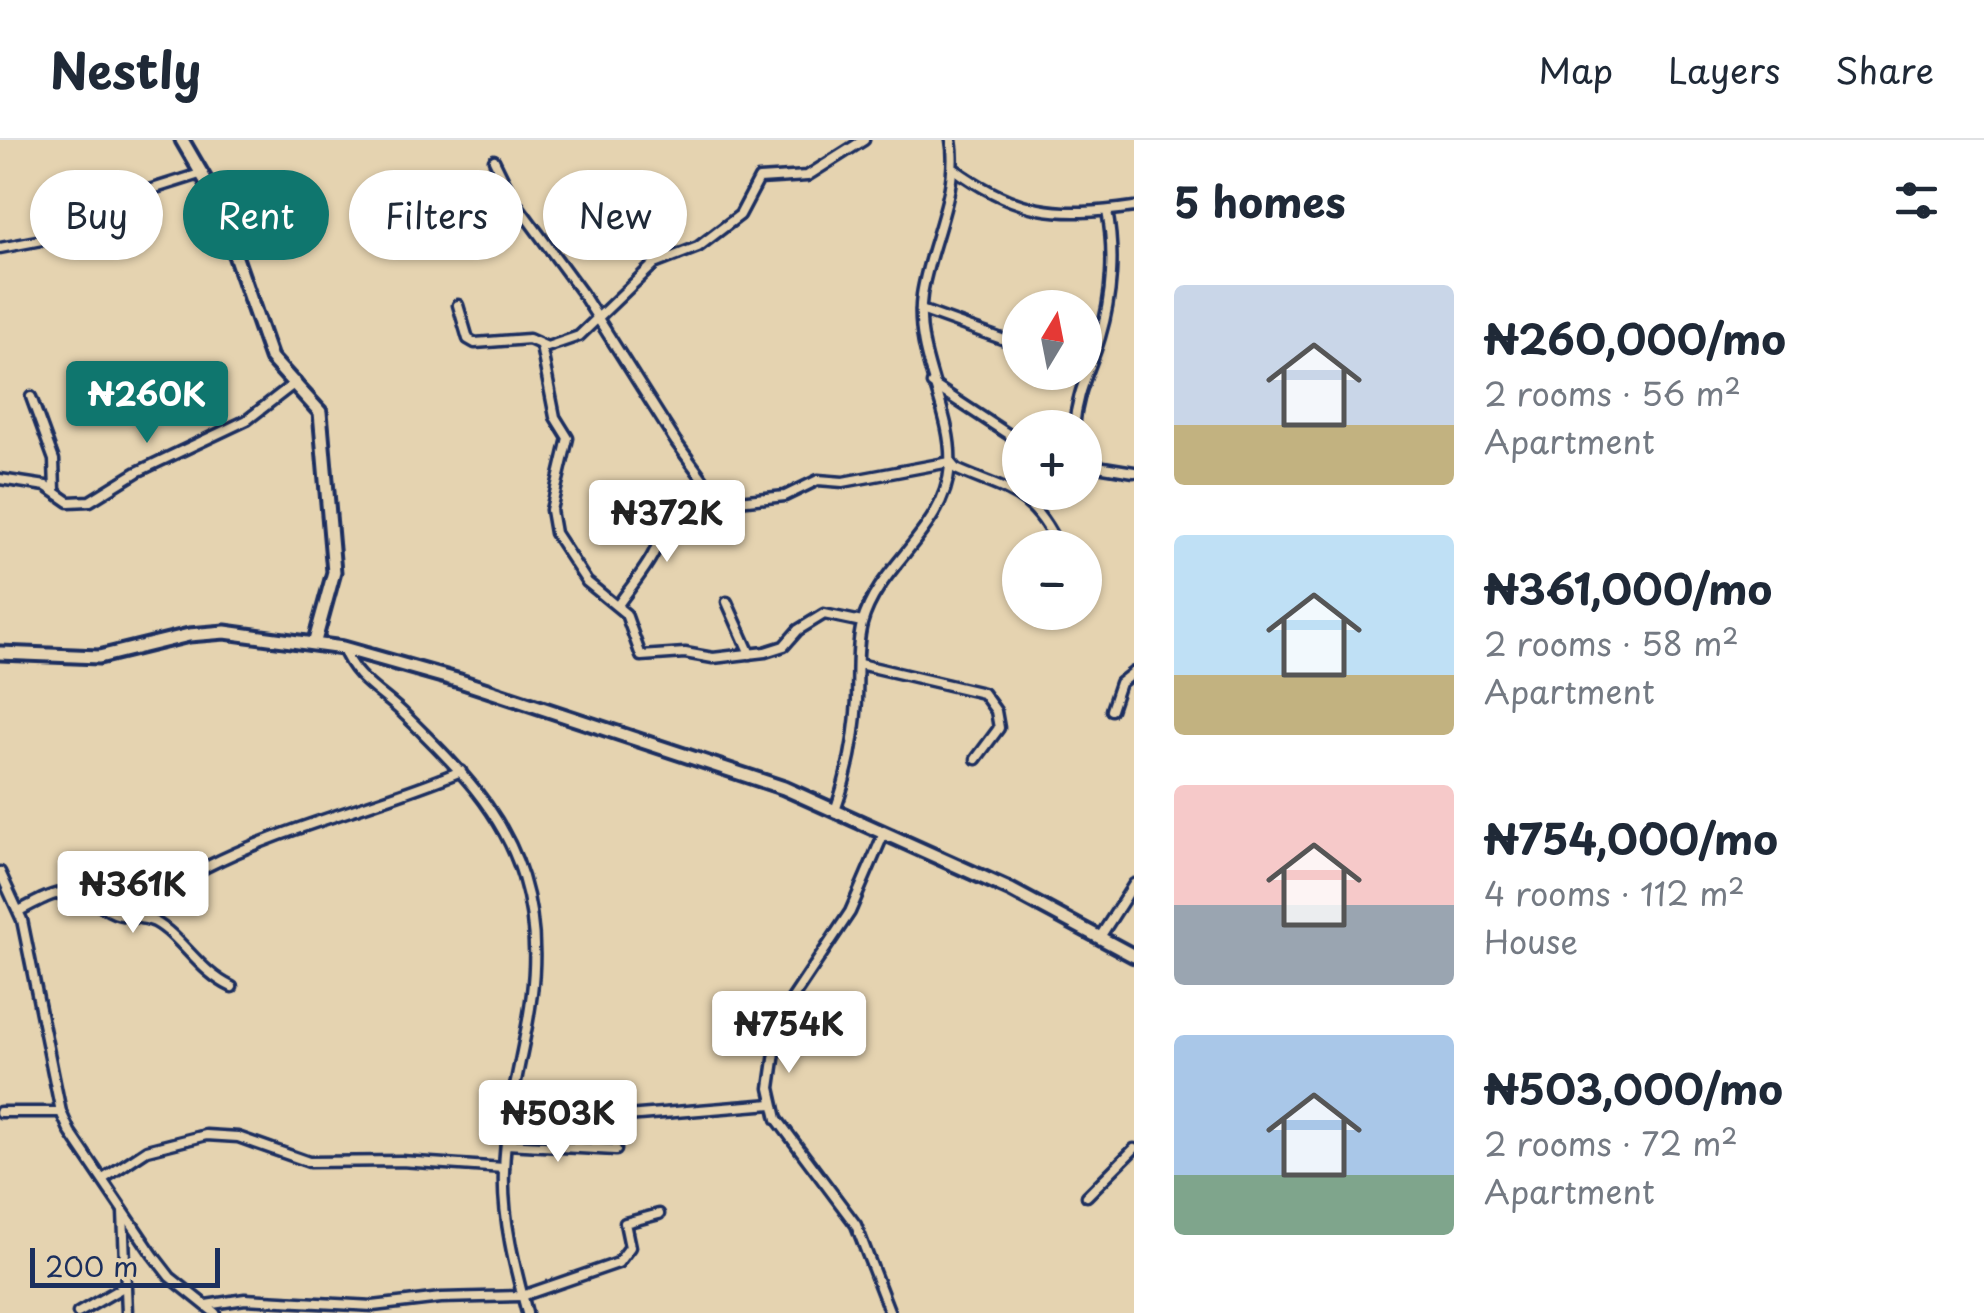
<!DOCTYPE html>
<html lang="en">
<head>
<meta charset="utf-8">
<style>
  :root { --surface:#fff; --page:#f6f6f7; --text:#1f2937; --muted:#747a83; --line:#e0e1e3; --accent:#0f766e }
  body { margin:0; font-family:"Playpen Sans",sans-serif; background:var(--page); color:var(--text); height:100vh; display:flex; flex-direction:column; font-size:38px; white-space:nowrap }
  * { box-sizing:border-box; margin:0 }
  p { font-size:32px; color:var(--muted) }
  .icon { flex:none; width:55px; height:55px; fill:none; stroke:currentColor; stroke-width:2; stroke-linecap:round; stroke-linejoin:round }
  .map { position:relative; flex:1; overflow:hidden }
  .sheet { display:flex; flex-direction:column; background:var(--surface); width:850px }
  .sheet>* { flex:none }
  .banner { position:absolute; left:30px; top:30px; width:950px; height:90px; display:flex; gap:20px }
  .needle { width:65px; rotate:10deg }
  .tools { position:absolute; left:1002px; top:150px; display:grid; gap:20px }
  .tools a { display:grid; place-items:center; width:100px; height:100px; border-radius:50%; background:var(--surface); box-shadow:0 2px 8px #0004; font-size:50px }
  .scale { position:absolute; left:30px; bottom:25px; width:190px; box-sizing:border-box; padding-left:10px; border:5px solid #1b2f5e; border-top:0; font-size:28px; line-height:35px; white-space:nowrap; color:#1b2f5e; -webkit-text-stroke:8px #e5d3b0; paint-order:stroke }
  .price { position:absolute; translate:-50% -85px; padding:0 22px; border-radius:10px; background:#fff; color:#222; font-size:32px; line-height:65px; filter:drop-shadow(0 2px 5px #0008) }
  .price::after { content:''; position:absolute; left:50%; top:60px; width:30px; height:22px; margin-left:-15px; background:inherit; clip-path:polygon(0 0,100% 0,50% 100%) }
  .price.selected { background:var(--accent); color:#fff }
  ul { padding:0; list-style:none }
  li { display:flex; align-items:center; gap:30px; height:250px; padding:0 40px }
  li span { display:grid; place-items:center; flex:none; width:280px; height:200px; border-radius:10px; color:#555 }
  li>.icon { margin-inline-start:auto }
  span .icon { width:120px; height:120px; fill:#fffc; stroke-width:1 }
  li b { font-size:42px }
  h2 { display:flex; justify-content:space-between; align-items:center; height:120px; padding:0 40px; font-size:42px }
  .tag { padding:0 35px; border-radius:45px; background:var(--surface); box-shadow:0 2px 8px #0004; font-size:35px; line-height:90px }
  .tag.selected { background:var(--accent); color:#fff }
  header { display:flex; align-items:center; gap:60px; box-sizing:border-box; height:140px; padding:0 50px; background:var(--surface); border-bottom:2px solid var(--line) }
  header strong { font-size:48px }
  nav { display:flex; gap:55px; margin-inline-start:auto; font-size:35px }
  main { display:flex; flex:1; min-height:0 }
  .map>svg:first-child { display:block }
</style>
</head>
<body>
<header>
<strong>Nestly</strong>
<nav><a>Map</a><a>Layers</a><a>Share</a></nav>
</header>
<main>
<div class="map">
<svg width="1134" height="1173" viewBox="0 0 1134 1173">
  <rect width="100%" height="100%" fill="#e5d3b0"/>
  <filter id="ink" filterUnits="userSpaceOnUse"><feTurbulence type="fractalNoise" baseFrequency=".01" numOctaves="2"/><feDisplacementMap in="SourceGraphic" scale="20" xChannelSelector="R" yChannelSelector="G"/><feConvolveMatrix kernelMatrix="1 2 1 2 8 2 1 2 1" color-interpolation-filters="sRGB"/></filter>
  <g filter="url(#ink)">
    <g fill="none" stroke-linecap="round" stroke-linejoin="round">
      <g stroke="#1b2f5e" stroke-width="15">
        <g id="street">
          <path d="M 494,20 L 513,59 L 582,153 L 676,302 L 720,363 L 785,356 L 818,340 L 843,342 L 950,322 L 956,329 C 1007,352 1032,350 1058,407"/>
          <path d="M 953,28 C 1016,74 1057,78 1134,67"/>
          <polyline points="0,108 52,98 92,68 203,33"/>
          <polyline points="458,165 468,199 475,203 529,199 547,207 579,196 654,124 698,107 740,75 759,39 807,36 864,0"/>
          <polyline points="921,170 1013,203"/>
          <polyline points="541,206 555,277 568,298 551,370 555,393 587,442 626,474 641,516 685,513 713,518 765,512 784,506 798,490 824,474 862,482"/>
          <polyline points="932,244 1020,302"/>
          <polyline points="31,257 54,320 55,351"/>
          <path d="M 1074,288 C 1077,250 1090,231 1100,197 C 1112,157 1115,112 1107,71"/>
          <polyline points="1085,324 1134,332"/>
          <polyline points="0,339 46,346 69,362 90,361 137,332 247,280 296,242"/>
          <path d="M 630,362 C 663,384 681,375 714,358"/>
          <polyline points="727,462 750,514"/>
          <path d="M 618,465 C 633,442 671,404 657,377"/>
          <path d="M 343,508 C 354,539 380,551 403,573 C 452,621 503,670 523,737 C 556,845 507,928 504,1031 C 502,1078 515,1128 527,1173"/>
          <polyline points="859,524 983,553 996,571 999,588 976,619"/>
          <polyline points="1111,570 1120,543 1134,532"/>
          <path d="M 835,671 C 848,634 855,598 857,560 C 858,535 856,507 862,484 C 878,425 945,391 950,326 C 954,271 913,216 922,155 C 929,106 960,50 951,0"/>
          <polyline points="884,693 850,772 780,877 770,948 777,979 856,1085 890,1173"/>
          <polyline points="0,732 22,780 61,972 70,992 153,1115 170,1137 215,1173"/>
          <path d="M 19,771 C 64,747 68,745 110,771 C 124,779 141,775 155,782 C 182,797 198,831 232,847"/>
          <path d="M 141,778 C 162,760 184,739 208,726 C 289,685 378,666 461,631"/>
          <polyline points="1100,797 1134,744"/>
          <polyline points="0,972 61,972"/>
          <polyline points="509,988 543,990 578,980 772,964"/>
          <polyline points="506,1004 616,1010"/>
          <polyline points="103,1039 147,1010 206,995 238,997 309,1022 401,1021 504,1028"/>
          <polyline points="1087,1056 1134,1009"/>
          <polyline points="123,1071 127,1173"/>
          <polyline points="206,1165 245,1159 373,1166 441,1158 522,1156 618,1123 630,1107 625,1083 659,1074"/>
          <polyline points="78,1173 125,1146"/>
        </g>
      </g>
      <g stroke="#1b2f5e" stroke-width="19">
        <g id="secondary">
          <polyline points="182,0 214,55 271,218 320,272 334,432 315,501"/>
          <polyline points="0,513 99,517 189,495 225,492 343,508 460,541 784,648 1011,750 1134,816"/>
        </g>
      </g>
      <use href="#street" stroke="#e5d3b0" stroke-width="8"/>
      <use href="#secondary" stroke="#e5d3b0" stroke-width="11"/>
    </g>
  </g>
</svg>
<div class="tools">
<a><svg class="needle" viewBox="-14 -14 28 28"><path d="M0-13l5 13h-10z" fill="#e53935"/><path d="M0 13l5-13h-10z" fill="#747a83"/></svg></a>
<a>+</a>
<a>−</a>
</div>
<div class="scale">200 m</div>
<b class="price selected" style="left:147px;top:306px">₦260K</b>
<b class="price" style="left:667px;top:425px">₦372K</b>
<b class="price" style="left:133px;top:796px">₦361K</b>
<b class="price" style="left:789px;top:936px">₦754K</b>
<b class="price" style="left:558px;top:1025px">₦503K</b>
<div class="banner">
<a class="tag">Buy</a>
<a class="tag selected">Rent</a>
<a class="tag">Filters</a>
<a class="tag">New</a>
</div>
</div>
<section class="sheet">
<h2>5 homes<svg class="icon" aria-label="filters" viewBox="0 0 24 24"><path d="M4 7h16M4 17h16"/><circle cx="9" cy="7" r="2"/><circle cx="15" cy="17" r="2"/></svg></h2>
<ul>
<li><span style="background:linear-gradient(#c9d6e8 70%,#c2b280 0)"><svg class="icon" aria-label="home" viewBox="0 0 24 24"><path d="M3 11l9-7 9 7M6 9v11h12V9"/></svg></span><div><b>₦260,000/mo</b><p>2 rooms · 56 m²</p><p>Apartment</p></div></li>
<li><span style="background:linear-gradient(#bfe0f5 70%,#c2b280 0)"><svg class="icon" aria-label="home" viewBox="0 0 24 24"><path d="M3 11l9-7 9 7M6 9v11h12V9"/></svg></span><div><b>₦361,000/mo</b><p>2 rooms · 58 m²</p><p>Apartment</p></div></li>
<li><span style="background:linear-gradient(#f6c9c9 60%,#9aa5b1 0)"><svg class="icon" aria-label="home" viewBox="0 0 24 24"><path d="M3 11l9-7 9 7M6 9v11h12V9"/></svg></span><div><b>₦754,000/mo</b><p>4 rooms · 112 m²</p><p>House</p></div></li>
<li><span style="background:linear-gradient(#a9c7e8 70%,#7fa58c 0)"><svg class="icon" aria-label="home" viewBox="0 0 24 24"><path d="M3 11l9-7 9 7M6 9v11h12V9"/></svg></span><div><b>₦503,000/mo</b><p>2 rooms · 72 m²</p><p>Apartment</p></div></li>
</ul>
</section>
</main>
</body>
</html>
